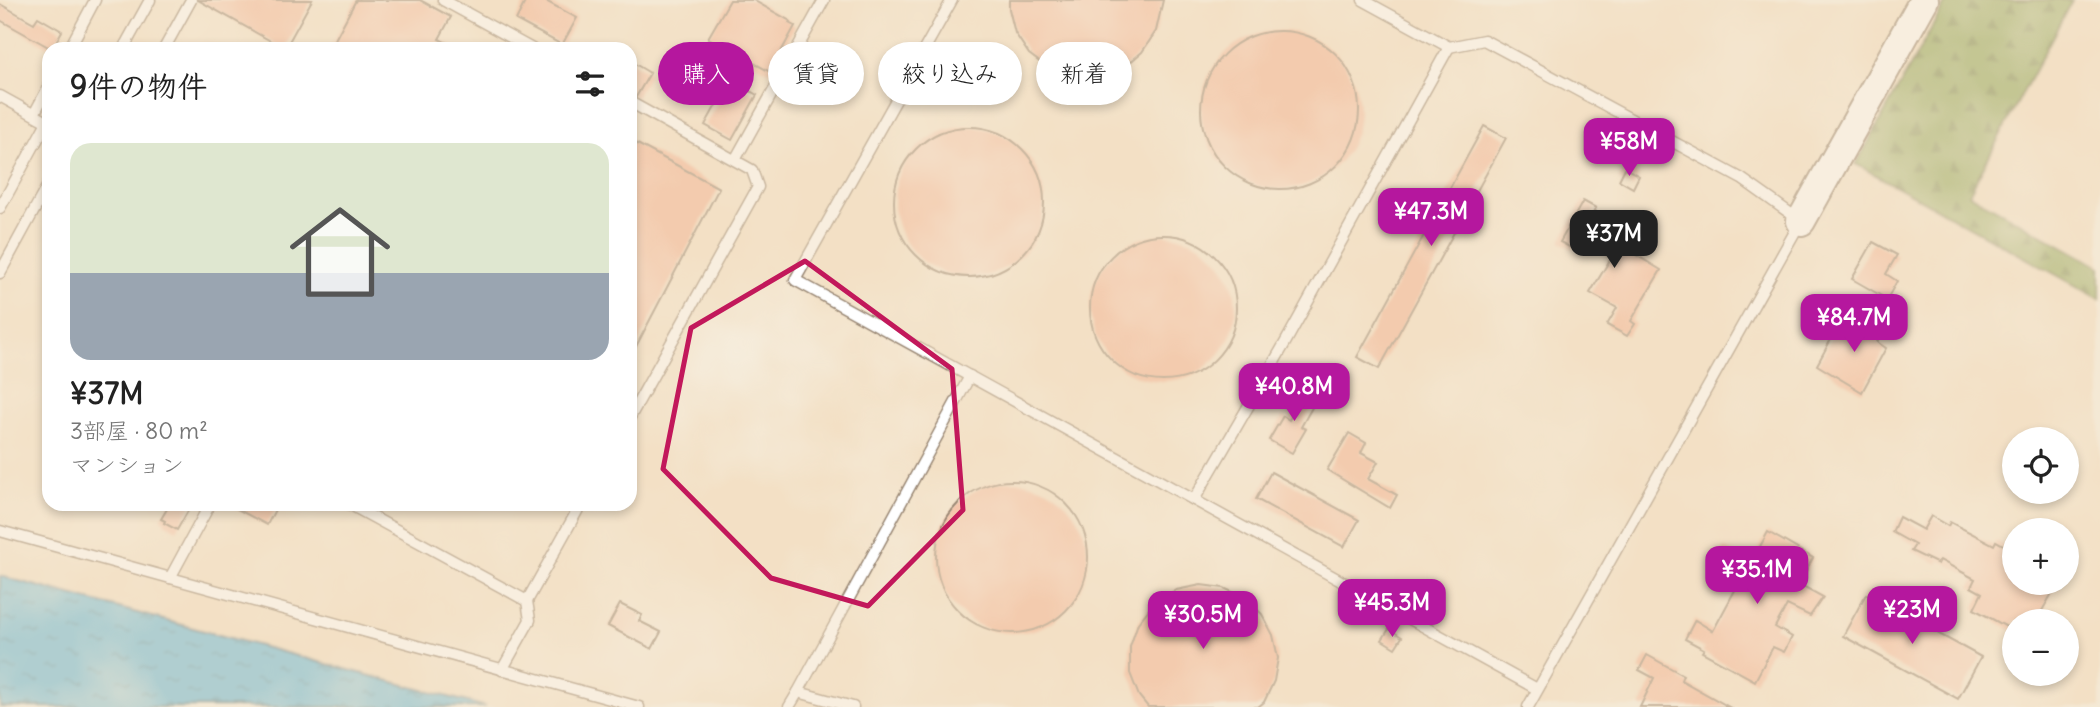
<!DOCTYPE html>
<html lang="ja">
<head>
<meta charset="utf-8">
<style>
  :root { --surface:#fff; --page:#f2f2f2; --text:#222; --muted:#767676; --accent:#b5179e }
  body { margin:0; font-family:Delius,"Klee One",sans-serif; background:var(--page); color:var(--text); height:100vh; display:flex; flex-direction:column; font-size:26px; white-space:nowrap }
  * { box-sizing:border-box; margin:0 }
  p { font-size:23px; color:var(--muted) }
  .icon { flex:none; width:38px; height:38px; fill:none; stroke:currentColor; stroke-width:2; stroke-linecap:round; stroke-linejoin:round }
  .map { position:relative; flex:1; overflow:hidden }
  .side { position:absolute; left:42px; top:42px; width:595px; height:469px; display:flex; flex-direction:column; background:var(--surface); border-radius:21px; box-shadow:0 4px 10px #0003 }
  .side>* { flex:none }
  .top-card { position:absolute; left:658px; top:42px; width:665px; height:63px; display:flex; gap:14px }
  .tools { position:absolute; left:2002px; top:427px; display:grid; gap:14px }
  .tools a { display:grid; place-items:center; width:77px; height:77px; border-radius:50%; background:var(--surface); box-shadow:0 4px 10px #0003; font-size:35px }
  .price { position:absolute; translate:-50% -60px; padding:0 16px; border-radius:14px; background:var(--accent); color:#fff; font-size:23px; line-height:46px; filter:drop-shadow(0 2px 4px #0008) }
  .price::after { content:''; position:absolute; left:50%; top:42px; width:21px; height:16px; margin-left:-10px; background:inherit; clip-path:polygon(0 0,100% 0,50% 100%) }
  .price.current { background:#222; color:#fff }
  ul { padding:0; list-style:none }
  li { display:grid; align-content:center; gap:14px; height:371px; padding:0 28px }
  li span { display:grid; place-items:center; height:217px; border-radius:21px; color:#555 }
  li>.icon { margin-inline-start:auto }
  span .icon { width:126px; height:126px; fill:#fffc; stroke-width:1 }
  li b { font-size:30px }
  h2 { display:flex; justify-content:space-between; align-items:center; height:84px; padding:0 28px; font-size:30px }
  .pill { padding:0 24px; border-radius:32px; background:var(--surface); box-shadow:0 4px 10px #0003; font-size:24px; line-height:63px }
  .pill.current { background:var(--accent); color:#fff }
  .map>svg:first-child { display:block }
</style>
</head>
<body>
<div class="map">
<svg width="2100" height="707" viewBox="0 0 2100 707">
  <defs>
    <pattern id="forest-firs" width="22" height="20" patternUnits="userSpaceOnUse" patternTransform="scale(1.75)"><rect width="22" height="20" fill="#8ca658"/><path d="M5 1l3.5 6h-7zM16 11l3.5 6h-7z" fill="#748748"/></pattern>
    <pattern id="water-ripples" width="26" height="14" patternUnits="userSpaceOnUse" patternTransform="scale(1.75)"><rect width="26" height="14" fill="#61b9de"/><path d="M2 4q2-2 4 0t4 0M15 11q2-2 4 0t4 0" fill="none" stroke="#5197b3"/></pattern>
  </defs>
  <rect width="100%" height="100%" fill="#f7f3e8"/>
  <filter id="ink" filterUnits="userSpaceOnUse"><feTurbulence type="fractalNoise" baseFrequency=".0143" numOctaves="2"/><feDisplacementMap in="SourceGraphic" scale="14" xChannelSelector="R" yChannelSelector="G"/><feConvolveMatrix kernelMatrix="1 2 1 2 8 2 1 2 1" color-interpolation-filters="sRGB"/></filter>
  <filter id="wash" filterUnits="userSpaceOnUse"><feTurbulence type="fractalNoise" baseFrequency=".00686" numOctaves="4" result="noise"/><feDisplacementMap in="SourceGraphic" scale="28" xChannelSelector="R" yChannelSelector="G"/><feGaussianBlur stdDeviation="1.57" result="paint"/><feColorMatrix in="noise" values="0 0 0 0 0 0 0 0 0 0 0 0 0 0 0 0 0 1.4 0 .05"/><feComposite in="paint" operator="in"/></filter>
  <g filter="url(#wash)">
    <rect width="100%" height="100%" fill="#f3e0c5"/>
    <polygon fill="url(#forest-firs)" stroke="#64683b" stroke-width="2" points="1947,0 2072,0 1969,194 2100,267 2100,299 1856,164"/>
    <polygon fill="url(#water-ripples)" stroke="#4e727e" stroke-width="2" points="0,576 486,707 0,707"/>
    <g id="blocks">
      <g fill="#f4b192">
        <polygon points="198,0 312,0 285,49"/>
        <polygon points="356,0 420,0 451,17 439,39 459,49 330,49"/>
        <polygon points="526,0 544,0 577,18 562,45 516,20"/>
        <polygon points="730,0 753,0 790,21 789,23 795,26 770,72 708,38"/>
        <polygon points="1009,0 1163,0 1156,31 1142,52 1122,69 1098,77 1072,77 1049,69 1029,54 1015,33 1009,9"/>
        <polygon points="0,4 34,23 38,17 62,31 52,49 0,20"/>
        <circle cx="1280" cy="110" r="79"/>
        <polygon points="630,61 650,73 636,97 630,95"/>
        <polygon points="730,80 757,95 732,140 705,125"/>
        <polygon points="1484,126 1506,138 1379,369 1357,357"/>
        <circle cx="969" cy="202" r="75"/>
        <polygon points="630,140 719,188 630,358"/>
        <polygon points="1625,168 1639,176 1633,188 1619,180"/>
        <polygon points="1583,201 1596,208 1592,215 1605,223 1599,233 1661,270 1631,321 1635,324 1627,336 1607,325 1617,308 1590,293 1611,258 1579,238 1573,249 1560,242"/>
        <circle cx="1163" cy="308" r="73"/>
        <polygon points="1873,242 1897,255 1886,274 1897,281 1887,299 1852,279"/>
        <polygon points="1872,319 1885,326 1877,342 1886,348 1862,392 1817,365 1841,321 1864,334"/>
        <polygon points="1307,388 1319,395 1301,427 1306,429 1292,453 1269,440 1283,416 1289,420"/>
        <polygon points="1349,433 1366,443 1361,453 1378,462 1368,479 1397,495 1390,508 1327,470"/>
        <polygon points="1271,472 1359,520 1344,547 1256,499"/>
        <circle cx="1012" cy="557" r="76"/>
        <polygon points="170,504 192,504 177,530 164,523 165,521 161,519"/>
        <polygon points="228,504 278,504 267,525"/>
        <polygon points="1931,516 1948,526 1950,522 1994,545 1996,541 2014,551 2014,583 2058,583 2036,621 2014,621 2014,631 1974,609 1982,593 1971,587 1975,579 1940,560 1938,564 1911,551 1915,545 1892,532 1899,517 1923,530"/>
        <polygon points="1768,532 1813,558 1799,584 1823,597 1810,616 1787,605 1775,627 1792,637 1784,652 1773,647 1755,681 1702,652 1704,649 1685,639 1695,620 1713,631 1740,581 1713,568 1724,548 1751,563"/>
        <polygon points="1201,585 1224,588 1245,598 1262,614 1273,635 1278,658 1274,681 1264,702 1258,707 1148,707 1139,696 1130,673 1130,647 1138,623 1154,603 1176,590"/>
        <polygon points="1866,594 1981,657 1958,699 1843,636"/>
        <polygon points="620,604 642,615 639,621 661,632 652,649 608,626"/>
        <polygon points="1389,629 1402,637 1395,648 1382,640"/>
        <polygon points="1647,655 1683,675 1681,680 1729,707 1640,707 1654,678 1639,670"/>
      </g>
    </g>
  </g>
  <g filter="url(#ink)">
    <use href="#blocks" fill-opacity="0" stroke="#978572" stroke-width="2"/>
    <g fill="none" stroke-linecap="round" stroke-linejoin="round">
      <g stroke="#978572" stroke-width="13">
        <g id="lane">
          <polyline points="443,0 532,49"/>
          <polyline points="952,0 795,280 1537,689"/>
          <polyline points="1363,0 1449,47 1484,40 1742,179 1801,221 1528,707"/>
          <polyline points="69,49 95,0"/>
          <polyline points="123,49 150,0"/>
          <polyline points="164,49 191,0"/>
          <polyline points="0,96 49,123"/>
          <polyline points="630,102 752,170 758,187 630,417"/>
          <polyline points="34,114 49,86"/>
          <polyline points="735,160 824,0"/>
          <polyline points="0,208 47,122"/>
          <polyline points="0,273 49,183"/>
          <polyline points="1194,500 1285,343 1449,47"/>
          <polyline points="349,504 527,601 581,504"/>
          <polyline points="0,531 639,707"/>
          <polyline points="170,578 210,504"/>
          <polyline points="502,670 530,620 527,601"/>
          <polyline points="789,707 798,692"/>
          <polyline points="853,707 798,692 970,376"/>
        </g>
      </g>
      <g stroke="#978572" stroke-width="32">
        <polyline id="secondary" points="1801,221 1924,0"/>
      </g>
      <use href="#lane" stroke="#fff" stroke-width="10"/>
      <use href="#secondary" stroke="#fff" stroke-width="28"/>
    </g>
  </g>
  <path d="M0 0H2100V707H0ZM 805,261 L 952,369 L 963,510 L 868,606 L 771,578 L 663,469 L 691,328 Z" fill="#f3e0c5" fill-opacity=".55" fill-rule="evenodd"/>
  <path fill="none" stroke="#c2185b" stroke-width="5" stroke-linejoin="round" d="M 805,261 L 952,369 L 963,510 L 868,606 L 771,578 L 663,469 L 691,328 Z"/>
</svg>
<div class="tools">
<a><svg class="icon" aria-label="locate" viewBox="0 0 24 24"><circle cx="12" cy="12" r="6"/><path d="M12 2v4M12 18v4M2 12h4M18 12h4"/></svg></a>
<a>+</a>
<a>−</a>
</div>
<b class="price" style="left:1629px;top:178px">¥58M</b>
<b class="price" style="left:1431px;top:248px">¥47.3M</b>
<b class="price current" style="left:1614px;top:270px">¥37M</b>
<b class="price" style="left:1854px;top:354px">¥84.7M</b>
<b class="price" style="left:1294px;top:423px">¥40.8M</b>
<b class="price" style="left:1757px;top:606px">¥35.1M</b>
<b class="price" style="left:1392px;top:639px">¥45.3M</b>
<b class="price" style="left:1912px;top:646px">¥23M</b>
<b class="price" style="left:1203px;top:651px">¥30.5M</b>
<div class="top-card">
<a class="pill current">購入</a>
<a class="pill">賃貸</a>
<a class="pill">絞り込み</a>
<a class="pill">新着</a>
</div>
<section class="side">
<h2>9件の物件<svg class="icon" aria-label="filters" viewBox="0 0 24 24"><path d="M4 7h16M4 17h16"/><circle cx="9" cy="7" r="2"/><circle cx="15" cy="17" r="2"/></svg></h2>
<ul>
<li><span style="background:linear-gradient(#dfe7d0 60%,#9aa5b1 0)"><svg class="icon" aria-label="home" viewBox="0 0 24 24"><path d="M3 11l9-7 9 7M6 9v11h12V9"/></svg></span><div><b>¥37M</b><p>3部屋 · 80 m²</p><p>マンション</p></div></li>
</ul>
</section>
</div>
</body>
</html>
